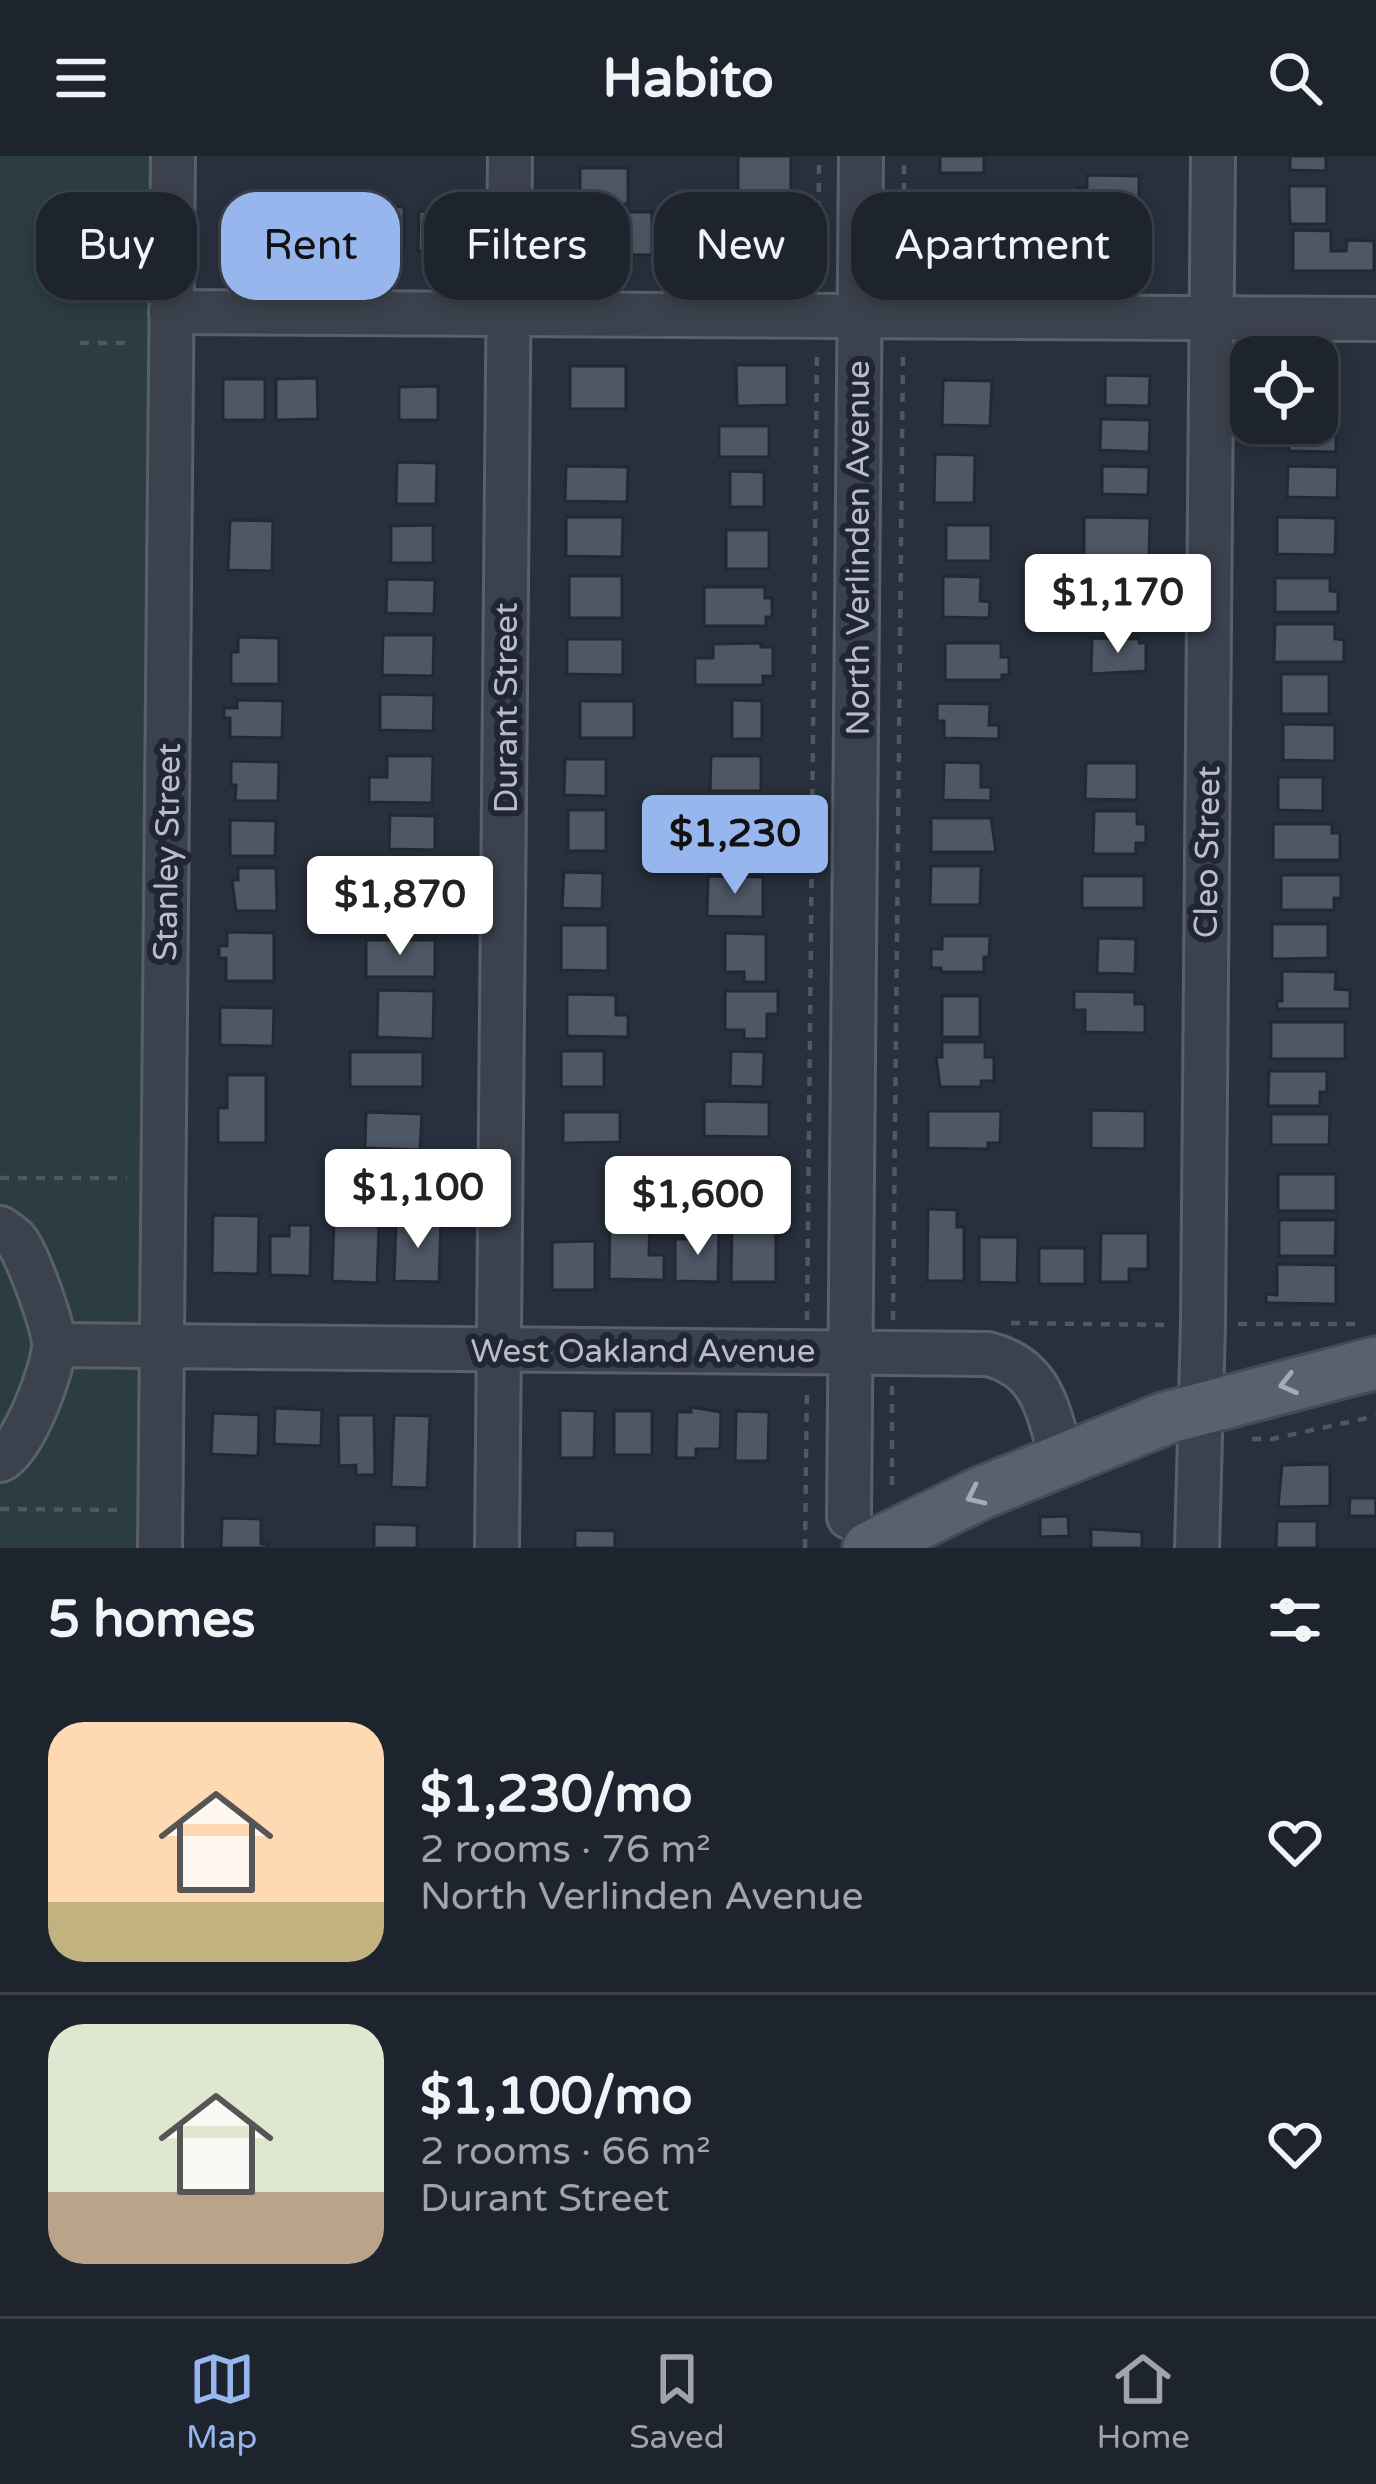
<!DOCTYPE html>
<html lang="en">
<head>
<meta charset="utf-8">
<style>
  :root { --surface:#1e242e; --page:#262c36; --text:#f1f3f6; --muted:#a1a4aa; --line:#3c414a; --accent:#97b6ed }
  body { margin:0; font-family:"Varela Round",sans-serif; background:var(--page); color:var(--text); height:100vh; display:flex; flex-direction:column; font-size:45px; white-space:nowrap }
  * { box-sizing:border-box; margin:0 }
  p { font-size:39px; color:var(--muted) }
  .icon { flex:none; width:66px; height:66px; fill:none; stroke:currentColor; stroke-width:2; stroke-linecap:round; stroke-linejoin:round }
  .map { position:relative; height:1392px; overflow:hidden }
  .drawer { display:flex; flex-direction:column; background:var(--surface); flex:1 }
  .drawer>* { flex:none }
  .top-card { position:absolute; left:36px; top:36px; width:1305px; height:108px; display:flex; gap:24px }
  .buttons { position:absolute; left:1230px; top:180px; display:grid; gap:24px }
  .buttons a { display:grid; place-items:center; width:108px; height:108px; border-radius:24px; background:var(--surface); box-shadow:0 6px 18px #0003,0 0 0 3px var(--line); font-size:60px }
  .price { position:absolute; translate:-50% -102px; padding:0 27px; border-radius:12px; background:#fff; color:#222; font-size:39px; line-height:78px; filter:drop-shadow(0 3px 6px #0008) }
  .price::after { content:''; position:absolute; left:50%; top:72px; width:36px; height:27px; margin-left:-18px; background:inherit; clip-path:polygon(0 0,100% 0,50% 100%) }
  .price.current { background:var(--accent); color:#111 }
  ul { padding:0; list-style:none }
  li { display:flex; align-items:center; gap:36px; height:300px; padding:0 48px }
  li+li { border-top:3px solid var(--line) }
  li span { display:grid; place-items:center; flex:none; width:336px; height:240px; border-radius:36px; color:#555 }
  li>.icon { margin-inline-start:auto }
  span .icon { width:144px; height:144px; fill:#fffc; stroke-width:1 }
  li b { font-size:51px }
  h2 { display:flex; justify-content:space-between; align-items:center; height:144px; padding:0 48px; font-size:51px }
  .pill { padding:0 42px; border-radius:36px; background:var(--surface); box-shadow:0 6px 18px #0003,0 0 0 3px var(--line); font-size:42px; line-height:108px }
  .pill.current { background:var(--accent); color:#111 }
  header { display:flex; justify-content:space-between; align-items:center; height:156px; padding:0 48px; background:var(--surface); font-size:54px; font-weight:700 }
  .tab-bar { display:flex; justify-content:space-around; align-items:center; height:168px; border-top:3px solid var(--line); background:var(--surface); font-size:33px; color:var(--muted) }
  .tab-bar a { display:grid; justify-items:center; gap:6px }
  .tab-bar .current { color:var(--accent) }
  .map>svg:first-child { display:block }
</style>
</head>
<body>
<header><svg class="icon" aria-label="menu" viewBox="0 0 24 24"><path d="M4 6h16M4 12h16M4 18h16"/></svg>Habito<svg class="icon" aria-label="search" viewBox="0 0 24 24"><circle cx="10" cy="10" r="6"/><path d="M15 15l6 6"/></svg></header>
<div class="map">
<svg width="1376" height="1392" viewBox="0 0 1376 1392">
  <rect width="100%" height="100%" fill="#28303d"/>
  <polygon fill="#2b3d3f" points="0,0 179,0 164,1392 0,1392"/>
  <g fill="#4e5765" stroke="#222934" stroke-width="3">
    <rect x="738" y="0" width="53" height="41"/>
    <rect x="940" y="0" width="44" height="17"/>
    <polygon points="1290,0 1326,0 1326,15 1290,14"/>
    <rect x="580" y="12" width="48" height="36"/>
    <polygon points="1087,19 1139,20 1139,55 1077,55 1077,32 1087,32"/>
    <polygon points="1289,30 1327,30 1327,68 1290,68"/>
    <polygon points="234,46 280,46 279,88 233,88"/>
    <rect x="367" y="51" width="37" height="41"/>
    <polygon points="297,54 339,55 338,91 297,90"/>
    <polygon points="940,54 988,54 987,95 939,94"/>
    <polygon points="419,55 459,56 458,96 418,95"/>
    <polygon points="711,55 785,56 784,99 710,98"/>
    <polygon points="576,56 652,56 652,99 576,98"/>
    <polygon points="1098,72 1143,73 1142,106 1113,105 1113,117 1097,116"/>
    <polygon points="1293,74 1331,75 1331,95 1346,95 1347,84 1374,85 1374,115 1293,115"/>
    <polygon points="736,209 787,209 787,249 737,250"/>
    <rect x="570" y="210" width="56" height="43"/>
    <polygon points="1105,219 1150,220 1149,250 1105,249"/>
    <polygon points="317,222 318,263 276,264 276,223"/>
    <rect x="223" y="223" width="42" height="41"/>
    <polygon points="943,224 992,225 990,270 942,269"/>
    <polygon points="438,230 438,264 399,264 399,231"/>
    <polygon points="1317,260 1336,260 1336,296 1289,295 1289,267 1317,267"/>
    <polygon points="1101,263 1150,264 1149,296 1100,294"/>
    <rect x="719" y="270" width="50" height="31"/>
    <polygon points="935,298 975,299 974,347 934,347"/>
    <polygon points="397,306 437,307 436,348 396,348"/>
    <polygon points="566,310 628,311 627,346 565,345"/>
    <polygon points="1102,310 1149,311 1148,339 1102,338"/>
    <polygon points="1288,310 1338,311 1337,342 1287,341"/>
    <polygon points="730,315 764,316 764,351 730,351"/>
    <polygon points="566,361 623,361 622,401 566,400"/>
    <polygon points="1084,361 1150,362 1149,402 1084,401"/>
    <polygon points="1277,361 1336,362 1335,399 1277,398"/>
    <polygon points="230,364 273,365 272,415 228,414"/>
    <polygon points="433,369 433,407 391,407 391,370"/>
    <rect x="946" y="369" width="45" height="36"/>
    <rect x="726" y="374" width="43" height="39"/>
    <rect x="569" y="420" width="53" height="42"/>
    <polygon points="943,420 981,421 980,445 990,446 989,462 943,461"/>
    <polygon points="1275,422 1330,422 1330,435 1338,436 1338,456 1275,456"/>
    <polygon points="387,423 435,424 434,458 386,457"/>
    <polygon points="1088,428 1149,428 1148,465 1088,464"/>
    <polygon points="704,431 765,431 765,442 772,442 772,461 766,461 766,470 704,470"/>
    <polygon points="1275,468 1335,468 1335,483 1344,484 1344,506 1274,506"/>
    <polygon points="383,479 434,479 433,520 382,519"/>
    <polygon points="238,481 279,482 279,528 231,528 231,496 238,496"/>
    <polygon points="1092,482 1139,483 1139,487 1146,487 1146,515 1091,518"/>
    <polygon points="567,483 623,483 623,519 567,518"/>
    <polygon points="761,487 761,491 773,491 773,520 763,520 763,529 695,529 695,502 713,502 713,488"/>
    <polygon points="945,487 1001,487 1001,501 1009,501 1009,519 1002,519 1002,524 945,524"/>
    <rect x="1281" y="518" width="48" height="40"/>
    <polygon points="380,538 434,539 433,575 380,574"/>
    <polygon points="237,544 283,545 282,582 230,581 230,562 224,562 224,552 237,552"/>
    <polygon points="732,544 762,545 762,583 732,583"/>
    <rect x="580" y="545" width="54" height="37"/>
    <polygon points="937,547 990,548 989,569 999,569 999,583 944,582 944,565 937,565"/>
    <polygon points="1283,568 1335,569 1335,605 1283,604"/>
    <polygon points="387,600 433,600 432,647 369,646 369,621 387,621"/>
    <polygon points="711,600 761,600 761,635 710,635"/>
    <polygon points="565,603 606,603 606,640 564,639"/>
    <polygon points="231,605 279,606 278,645 235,645 236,629 231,629"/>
    <polygon points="944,606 981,607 981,631 991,631 991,645 943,644"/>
    <polygon points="1086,607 1137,607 1137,644 1085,643"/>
    <polygon points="1278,621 1323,621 1323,655 1278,654"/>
    <rect x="568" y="654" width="38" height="41"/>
    <polygon points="1094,655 1137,655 1137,668 1146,668 1146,687 1136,687 1136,698 1093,698"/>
    <polygon points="390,659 435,660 435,694 389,693"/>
    <polygon points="931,662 991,662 996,696 931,696"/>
    <polygon points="230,664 276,665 275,700 230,700"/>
    <polygon points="717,665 774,665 774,688 763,688 763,700 717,700"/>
    <polygon points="1273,668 1332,668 1332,677 1340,677 1340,704 1273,704"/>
    <polygon points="931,710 981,710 980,749 930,749"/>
    <polygon points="238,712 276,712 277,755 236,755 232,724 238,724"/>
    <polygon points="564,716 603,717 602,753 562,752"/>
    <polygon points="378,719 434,720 434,754 377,753"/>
    <polygon points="1281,719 1341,719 1341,742 1334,742 1334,754 1281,754"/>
    <polygon points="708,720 763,721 763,761 707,760"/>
    <rect x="1082" y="720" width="62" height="32"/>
    <polygon points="1272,768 1328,768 1328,802 1272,803"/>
    <polygon points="561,769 608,769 608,815 561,814"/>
    <polygon points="227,776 274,777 274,825 226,825 226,802 219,802 219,790 227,790"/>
    <polygon points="725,777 766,778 766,826 744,826 744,816 725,816"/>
    <polygon points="942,780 990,780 989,801 984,801 984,816 941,816 941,812 931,812 931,793 942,793"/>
    <polygon points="1098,782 1136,783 1135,818 1097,817"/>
    <rect x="366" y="784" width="69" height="37"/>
    <polygon points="1282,815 1336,816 1335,833 1350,834 1350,853 1277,853 1277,845 1282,845"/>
    <polygon points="378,834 434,835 433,883 377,881"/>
    <polygon points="725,835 778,835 778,858 767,858 767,883 744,883 744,874 725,874"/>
    <polygon points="1074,835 1135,836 1135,848 1145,848 1145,877 1085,876 1085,854 1074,854"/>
    <polygon points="567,838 616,839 616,859 628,859 628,881 567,880"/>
    <rect x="942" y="840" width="38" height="41"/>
    <polygon points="220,851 274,852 273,890 220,889"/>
    <rect x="1271" y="866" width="74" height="37"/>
    <polygon points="942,886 985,886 985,901 994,901 994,925 981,925 981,931 940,931 936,901 942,901"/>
    <rect x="561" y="895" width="43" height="36"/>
    <polygon points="731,895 764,896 763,931 730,930"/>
    <rect x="350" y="896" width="73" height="35"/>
    <polygon points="1269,915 1327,915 1327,936 1320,936 1320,950 1268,950"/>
    <polygon points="227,919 266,919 266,987 218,987 218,952 227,952"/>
    <polygon points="704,945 769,946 769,981 704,980"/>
    <polygon points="1091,954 1145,955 1145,993 1091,992"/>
    <polygon points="928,955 1001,955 1000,987 988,987 988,993 928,992"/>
    <polygon points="366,956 422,958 420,994 365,992"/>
    <polygon points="563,956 620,956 620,986 563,987"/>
    <polygon points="1271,958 1330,958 1329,989 1271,989"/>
    <rect x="1278" y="1018" width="58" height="37"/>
    <polygon points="928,1053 957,1054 957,1071 964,1071 964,1125 927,1125"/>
    <polygon points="213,1059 259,1060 258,1118 212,1117"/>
    <polygon points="396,1064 441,1065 439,1126 394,1125"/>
    <polygon points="1279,1064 1336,1064 1335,1100 1279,1100"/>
    <polygon points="610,1065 650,1066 649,1099 664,1099 664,1124 609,1123"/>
    <polygon points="334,1067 379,1068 377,1127 332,1125"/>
    <polygon points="289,1069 311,1069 310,1120 270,1119 270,1080 289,1080"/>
    <polygon points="704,1072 719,1072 718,1126 675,1125 675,1083 704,1083"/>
    <polygon points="732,1072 776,1072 776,1126 731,1126"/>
    <polygon points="1101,1077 1148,1077 1148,1113 1129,1113 1129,1126 1100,1126"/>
    <polygon points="979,1081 1018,1081 1017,1127 979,1126"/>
    <polygon points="595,1085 595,1134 552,1134 552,1086"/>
    <rect x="1039" y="1092" width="46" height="36"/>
    <polygon points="1277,1108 1336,1109 1336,1148 1266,1147 1266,1138 1277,1139"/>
    <polygon points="691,1251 721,1256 720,1293 696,1293 696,1302 676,1302 677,1256 691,1256"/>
    <polygon points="275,1252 322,1254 321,1290 274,1288"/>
    <polygon points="560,1254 595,1255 594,1302 560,1302"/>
    <rect x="614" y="1255" width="38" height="44"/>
    <polygon points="736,1255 769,1256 768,1305 735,1305"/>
    <polygon points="213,1257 259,1259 258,1300 211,1298"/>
    <polygon points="338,1259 374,1259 375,1319 356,1319 356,1309 339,1310"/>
    <polygon points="394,1259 430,1260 427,1332 391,1331"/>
    <polygon points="1330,1308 1330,1350 1278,1351 1282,1309"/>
    <polygon points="1350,1342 1376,1342 1376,1360 1349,1360"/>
    <polygon points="1068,1360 1069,1380 1040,1381 1040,1361"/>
    <polygon points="222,1362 261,1363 261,1388 267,1388 267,1392 221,1392"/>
    <polygon points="1277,1365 1317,1365 1317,1392 1276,1392"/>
    <polygon points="374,1368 417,1369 417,1392 374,1392"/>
    <polygon points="1091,1373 1142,1376 1142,1392 1091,1392"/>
    <polygon points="575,1374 615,1375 615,1392 575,1392"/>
  </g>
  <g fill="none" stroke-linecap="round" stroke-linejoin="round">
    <g stroke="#59606b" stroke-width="48">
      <g id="minor">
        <polyline points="171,156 1376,163"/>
        <path d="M 0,1072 C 2,1073 14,1082 15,1083 C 28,1097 53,1170 54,1188 C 54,1213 23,1294 0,1304"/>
        <path d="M 54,1189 L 988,1198 C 1043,1212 1047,1253 1062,1302"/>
        <polyline points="849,1361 861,0"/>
        <polyline points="160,1392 173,0"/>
        <polyline points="497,1392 510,0"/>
        <polyline points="1197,1392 1203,1169 1213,0"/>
      </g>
    </g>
    <g stroke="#454b56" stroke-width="57">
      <polyline id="major" points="869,1392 981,1337 1166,1262 1376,1207"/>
    </g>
    <g stroke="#4a5a5d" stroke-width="4.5" stroke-dasharray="9 9" stroke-linecap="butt">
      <polyline points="818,126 819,0"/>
      <polyline points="904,126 904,0"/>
      <polyline points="80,187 134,187"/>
      <polyline points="0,1022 127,1022"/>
      <polyline points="807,1164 817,192"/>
      <polyline points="893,1164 903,198"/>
      <polyline points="1011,1167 1167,1169"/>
      <polyline points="1238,1168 1359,1168"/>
      <polyline points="892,1230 892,1338"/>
      <polyline points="1252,1283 1272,1283 1376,1260"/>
      <polyline points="0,1353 126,1354"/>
      <polyline points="805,1392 807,1230"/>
    </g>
    <use href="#minor" stroke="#3b424d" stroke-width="42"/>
    <use href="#major" stroke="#5a616d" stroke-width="51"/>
  </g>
  <defs><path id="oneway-chevron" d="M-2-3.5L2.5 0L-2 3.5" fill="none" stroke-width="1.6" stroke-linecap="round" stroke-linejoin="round" transform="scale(3)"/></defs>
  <g stroke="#a5abb6">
    <use href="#oneway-chevron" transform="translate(1288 1228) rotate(166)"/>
    <use href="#oneway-chevron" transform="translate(975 1340) rotate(155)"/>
  </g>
  <g text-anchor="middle" stroke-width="12" stroke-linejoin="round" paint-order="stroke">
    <g font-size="33" fill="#b8bdc8" stroke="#202732">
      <text transform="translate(857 392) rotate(-90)" y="12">North Verlinden Avenue</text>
      <text transform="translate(505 552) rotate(-90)" y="12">Durant Street</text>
      <text transform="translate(166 696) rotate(-89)" y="12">Stanley Street</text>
      <text transform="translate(1206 696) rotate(-89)" y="12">Cleo Street</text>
      <text x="643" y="1206">West Oakland Avenue</text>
    </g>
  </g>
</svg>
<div class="buttons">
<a><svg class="icon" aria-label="locate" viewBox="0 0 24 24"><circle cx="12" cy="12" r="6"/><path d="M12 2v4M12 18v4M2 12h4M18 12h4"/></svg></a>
</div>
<b class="price" style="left:1118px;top:500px">$1,170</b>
<b class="price current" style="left:735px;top:741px">$1,230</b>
<b class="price" style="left:400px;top:802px">$1,870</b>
<b class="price" style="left:418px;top:1095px">$1,100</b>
<b class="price" style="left:698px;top:1102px">$1,600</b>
<div class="top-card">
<a class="pill">Buy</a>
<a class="pill current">Rent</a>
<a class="pill">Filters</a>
<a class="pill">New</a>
<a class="pill">Apartment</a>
</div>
</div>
<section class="drawer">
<h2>5 homes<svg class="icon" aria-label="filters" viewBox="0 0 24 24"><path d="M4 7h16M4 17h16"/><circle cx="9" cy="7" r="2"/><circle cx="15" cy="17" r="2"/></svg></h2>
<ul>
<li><span style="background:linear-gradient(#ffd9b3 75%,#c2b280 0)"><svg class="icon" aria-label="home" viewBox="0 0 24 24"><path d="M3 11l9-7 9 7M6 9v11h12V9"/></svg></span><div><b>$1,230/mo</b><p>2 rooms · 76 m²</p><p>North Verlinden Avenue</p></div><svg class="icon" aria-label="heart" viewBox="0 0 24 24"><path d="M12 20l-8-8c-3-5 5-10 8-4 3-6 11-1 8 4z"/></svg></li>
<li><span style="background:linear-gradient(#dfe7d0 70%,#b9a48a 0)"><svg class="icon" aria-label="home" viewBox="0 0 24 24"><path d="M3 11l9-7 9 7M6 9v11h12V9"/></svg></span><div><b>$1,100/mo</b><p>2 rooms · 66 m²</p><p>Durant Street</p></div><svg class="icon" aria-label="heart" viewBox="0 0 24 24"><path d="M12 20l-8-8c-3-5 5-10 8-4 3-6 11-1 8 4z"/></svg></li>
</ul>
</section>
<nav class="tab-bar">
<a class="current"><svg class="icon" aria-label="map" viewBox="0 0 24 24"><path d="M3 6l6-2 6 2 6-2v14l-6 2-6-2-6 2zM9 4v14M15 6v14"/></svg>Map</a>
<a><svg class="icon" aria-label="saved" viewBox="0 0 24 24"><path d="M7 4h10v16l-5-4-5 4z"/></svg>Saved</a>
<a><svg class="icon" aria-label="home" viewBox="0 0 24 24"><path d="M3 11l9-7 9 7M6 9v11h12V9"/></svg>Home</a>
</nav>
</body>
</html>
